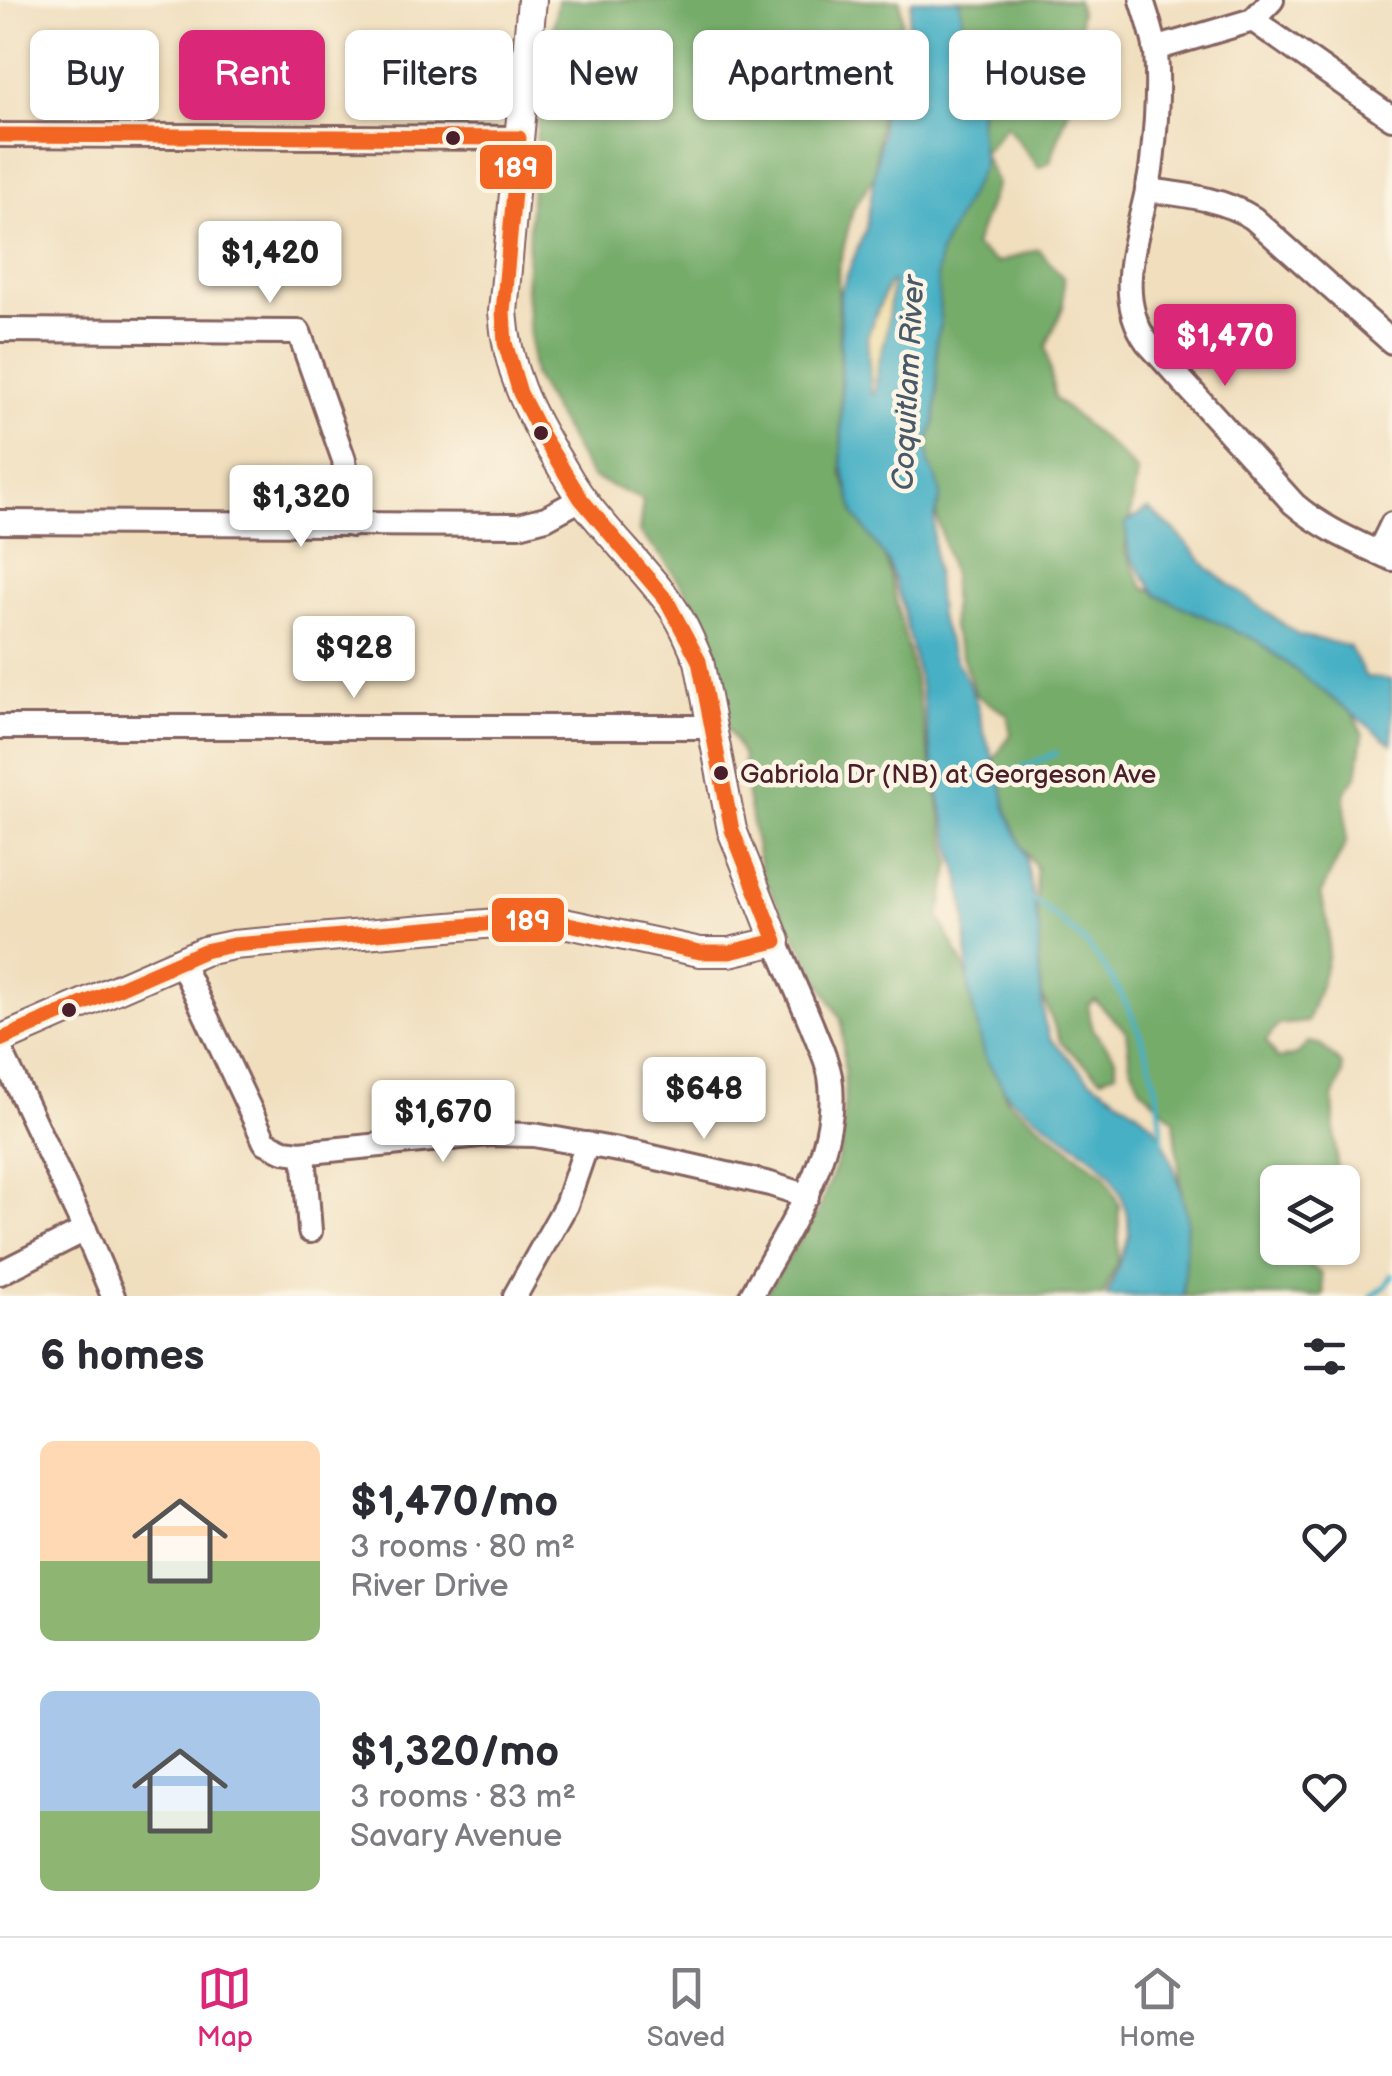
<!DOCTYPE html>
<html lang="en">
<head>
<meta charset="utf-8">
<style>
  :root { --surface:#fff; --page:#f2f2f3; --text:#2b2b33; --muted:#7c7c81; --line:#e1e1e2; --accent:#db2777 }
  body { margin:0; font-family:"Balsamiq Sans",sans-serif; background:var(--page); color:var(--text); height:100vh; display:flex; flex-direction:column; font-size:38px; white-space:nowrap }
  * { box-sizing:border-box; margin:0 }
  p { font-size:32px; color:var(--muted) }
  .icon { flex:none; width:55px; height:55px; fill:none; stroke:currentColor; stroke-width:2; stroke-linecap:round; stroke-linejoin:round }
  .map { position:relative; height:1296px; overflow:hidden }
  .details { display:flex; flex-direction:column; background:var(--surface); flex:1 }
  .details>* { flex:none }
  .guide { position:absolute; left:30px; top:30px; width:1332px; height:90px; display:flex; gap:20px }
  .buttons { position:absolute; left:1260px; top:1165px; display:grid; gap:20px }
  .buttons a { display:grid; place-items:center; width:100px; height:100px; border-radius:15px; background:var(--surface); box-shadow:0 2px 8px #0004; font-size:50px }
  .price { position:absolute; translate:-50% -85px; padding:0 22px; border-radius:10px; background:#fff; color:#222; font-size:32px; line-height:65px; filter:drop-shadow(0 2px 5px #0008) }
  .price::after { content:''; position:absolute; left:50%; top:60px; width:30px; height:22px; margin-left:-15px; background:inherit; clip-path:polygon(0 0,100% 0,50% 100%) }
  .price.on { background:var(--accent); color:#fff }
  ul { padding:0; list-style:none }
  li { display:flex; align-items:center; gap:30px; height:250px; padding:0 40px }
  li span { display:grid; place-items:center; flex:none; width:280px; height:200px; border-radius:15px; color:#555 }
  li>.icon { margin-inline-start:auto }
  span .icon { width:120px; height:120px; fill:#fffc; stroke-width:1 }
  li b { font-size:42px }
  h2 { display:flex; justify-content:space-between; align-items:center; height:120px; padding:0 40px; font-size:42px }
  .tag { padding:0 35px; border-radius:15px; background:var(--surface); box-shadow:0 2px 8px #0004; font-size:35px; line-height:90px }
  .tag.on { background:var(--accent); color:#fff }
  .menu { display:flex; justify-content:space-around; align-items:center; height:140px; border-top:2px solid var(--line); background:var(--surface); font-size:28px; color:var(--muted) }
  .menu a { display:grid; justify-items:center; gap:5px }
  .menu .on { color:var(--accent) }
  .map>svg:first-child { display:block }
</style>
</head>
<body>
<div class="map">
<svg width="1392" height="1296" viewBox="0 0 1392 1296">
  <rect width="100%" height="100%" fill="#fcf5e5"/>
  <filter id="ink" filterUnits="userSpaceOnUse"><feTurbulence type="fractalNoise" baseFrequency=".01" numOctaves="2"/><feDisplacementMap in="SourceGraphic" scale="20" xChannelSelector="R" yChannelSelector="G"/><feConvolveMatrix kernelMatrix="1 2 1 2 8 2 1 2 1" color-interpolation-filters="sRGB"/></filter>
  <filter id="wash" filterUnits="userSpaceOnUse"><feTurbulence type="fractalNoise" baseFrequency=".0048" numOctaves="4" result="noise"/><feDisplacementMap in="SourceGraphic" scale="40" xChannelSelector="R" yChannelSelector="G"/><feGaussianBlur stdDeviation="2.25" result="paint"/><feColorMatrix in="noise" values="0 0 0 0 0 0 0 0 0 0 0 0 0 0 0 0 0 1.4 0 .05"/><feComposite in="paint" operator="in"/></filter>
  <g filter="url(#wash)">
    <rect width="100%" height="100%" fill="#f0debd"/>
    <g fill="#74ac6b" stroke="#5f664b" stroke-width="2.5">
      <polygon points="558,0 900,0 902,21 881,94 875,175 853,209 838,270 842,475 861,519 885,556 911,663 951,863 939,917 963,964 1007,1100 1105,1175 1119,1205 1118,1259 1103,1296 764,1296 818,1212 841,1150 845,1090 842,1022 762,875 747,796 743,756 723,720 710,625 662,557 639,532 643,500 591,477 533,375 526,289 530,207 539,112"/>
      <path d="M 946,0 L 1077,0 L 1080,13 L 1074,94 L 1050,162 L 1039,168 L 1006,125 L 983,154 L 997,183 L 974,246 L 997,263 L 1038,249 L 1064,279 L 1063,307 L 1046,347 L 1055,399 L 1117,451 L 1137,472 L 1125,551 L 1144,588 L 1188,600 L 1226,619 L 1345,696 L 1363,735 L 1357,776 L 1345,792 L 1346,843 L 1320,895 C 1339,944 1323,976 1307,1022 L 1278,1025 L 1266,1041 L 1277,1059 L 1297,1055 L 1308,1042 L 1319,1044 L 1342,1065 L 1342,1076 L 1333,1098 L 1338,1182 L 1278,1182 L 1278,1248 L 1305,1248 L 1305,1261 L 1321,1274 L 1324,1294 L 1322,1296 L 1177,1296 L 1184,1216 L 1174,1119 L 1141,1088 L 1130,1064 L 1126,1031 L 1095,1000 L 1088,1005 L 1092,1029 L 1116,1058 L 1116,1072 L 1101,1078 L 1061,1043 L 1038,985 L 1036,867 L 1004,821 L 990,766 L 1011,734 L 1007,714 L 976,695 L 952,629 L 952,575 L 925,470 L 931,260 Z"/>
    </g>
    <polygon fill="#eeda9e" stroke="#9c7c64" stroke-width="2.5" points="893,282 886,337 876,376 875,396 871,393 867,337 888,284"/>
    <g fill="#46b0c5" stroke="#486878" stroke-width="2.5" fill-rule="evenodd">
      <path d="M 912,0 L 959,0 L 969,54 L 969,76 L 980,104 L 979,127 L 983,165 L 940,252 L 937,275 L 941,324 L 936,341 L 937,392 L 935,421 L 928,443 L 929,464 L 937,480 L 941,495 L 935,516 L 933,541 L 939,616 L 953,655 L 967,680 L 977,704 L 984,733 L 1001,780 L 1006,808 L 1025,854 L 1040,936 L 1038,960 L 1044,1021 L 1050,1038 L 1088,1078 L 1138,1112 L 1154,1125 L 1163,1140 L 1177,1176 L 1187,1216 L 1183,1296 L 1107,1296 L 1129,1235 L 1128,1218 L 1121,1195 L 1110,1173 L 1096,1159 L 1009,1097 L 985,1057 L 969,992 L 966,917 L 960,880 L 935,779 L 921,689 L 902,604 L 888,562 L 855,515 L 842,465 L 840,293 L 866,228 L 881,135 L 882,86 L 894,73 L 899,46 L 908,26 ZM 892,282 L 886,337 L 878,365 L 875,395 L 871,393 L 867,337 L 888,284 Z"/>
      <polygon points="1148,509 1176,532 1210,570 1298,635 1349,646 1366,677 1392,680 1392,744 1256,640 1157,595 1129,555 1125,524"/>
    </g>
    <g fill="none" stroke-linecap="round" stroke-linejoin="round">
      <g stroke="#46b0c5" stroke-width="5">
        <polyline points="995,779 1056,753"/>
        <path d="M 1029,901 L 1035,901 C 1053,916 1074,930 1089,947 C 1133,1001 1161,1072 1162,1142"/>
        <polyline points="1372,1296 1386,1286 1392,1275"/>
      </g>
    </g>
  </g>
  <g filter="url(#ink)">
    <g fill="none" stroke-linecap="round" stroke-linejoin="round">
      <g stroke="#84625e" stroke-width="28">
        <g id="minor">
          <path d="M 1142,0 C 1147,17 1154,35 1156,53 C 1159,88 1156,127 1152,162 C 1146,221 1108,288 1147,342 L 1294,504 C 1323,529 1358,543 1392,559"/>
          <polyline points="1253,20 1392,118"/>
          <polyline points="1155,49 1253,20 1272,0"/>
          <polyline points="0,135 519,138"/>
          <path d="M 1147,190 C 1184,195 1221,198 1253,218 L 1392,342"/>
          <polyline points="0,330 299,332 344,460 351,525"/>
          <polyline points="0,522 519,525 546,518 581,499"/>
          <polyline points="1378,553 1392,524"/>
          <polyline points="0,727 711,727"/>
          <polyline points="181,962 265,1142 284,1151 300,1153 491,1134 534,1135 635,1153 770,1184 807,1196"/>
          <polyline points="0,1049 85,1230 113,1296"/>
          <polyline points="304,1153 310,1231"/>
          <polyline points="0,1273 85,1230"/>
          <polyline points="515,1296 566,1205 587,1144"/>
          <path d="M 751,1296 C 786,1233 842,1152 830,1076 C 827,1059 818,1042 812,1026 C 800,997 787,969 776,941"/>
        </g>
      </g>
      <g stroke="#84625e" stroke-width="32">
        <path id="tertiary" d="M 0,1040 L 204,951 L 233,945 L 545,919 L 700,952 L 730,952 L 776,941 L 732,830 L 699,661 C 690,640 681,618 667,600 C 641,565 609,535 583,500 C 573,488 566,474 558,461 C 528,412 507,370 503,312 L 532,0"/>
      </g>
      <use href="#minor" stroke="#fff" stroke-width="22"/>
      <use href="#tertiary" stroke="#fff" stroke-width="28"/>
      <g stroke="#fcf5e5" stroke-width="22">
        <polyline id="bus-1" points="0,135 519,138 503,312 505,343 520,393 541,434 581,499 667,601 699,661 732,830 776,941 730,952 700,952 545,919 233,945 204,951 0,1040"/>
      </g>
      <use href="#bus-1" stroke="#f26522" stroke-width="15"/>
    </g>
  </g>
  <g fill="#4a1f2b" stroke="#fcf5e5" stroke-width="4">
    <circle cx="453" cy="138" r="9"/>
    <circle cx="541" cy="433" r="9"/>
    <circle cx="721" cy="773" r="9"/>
    <circle cx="69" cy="1010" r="9"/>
  </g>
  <g text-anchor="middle" stroke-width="9" stroke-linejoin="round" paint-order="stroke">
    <g font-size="26" fill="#4a1f2b" stroke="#fcf5e5" text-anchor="start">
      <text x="740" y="783">Gabriola Dr (NB) at Georgeson Ave</text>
    </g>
    <g font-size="30" font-style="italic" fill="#485969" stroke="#fcf5e5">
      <text transform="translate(908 383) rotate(-87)" y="10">Coquitlam River</text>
    </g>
  </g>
  <g stroke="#fcf5e5" stroke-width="4">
    <rect x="478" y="143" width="76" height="48" rx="10" fill="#f26522"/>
    <rect x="490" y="896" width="76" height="48" rx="10" fill="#f26522"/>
  </g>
  <g font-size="28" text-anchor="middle" font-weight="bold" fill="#fff">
    <text x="516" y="177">189</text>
    <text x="528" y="930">189</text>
  </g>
</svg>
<div class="buttons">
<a><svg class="icon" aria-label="layers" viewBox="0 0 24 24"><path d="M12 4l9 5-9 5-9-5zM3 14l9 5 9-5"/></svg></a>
</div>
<b class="price" style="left:270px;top:306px">$1,420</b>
<b class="price on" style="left:1225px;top:389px">$1,470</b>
<b class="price" style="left:301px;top:550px">$1,320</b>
<b class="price" style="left:354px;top:701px">$928</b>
<b class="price" style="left:704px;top:1142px">$648</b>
<b class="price" style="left:443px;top:1165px">$1,670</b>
<div class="guide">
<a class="tag">Buy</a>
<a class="tag on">Rent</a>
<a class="tag">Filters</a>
<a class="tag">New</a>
<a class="tag">Apartment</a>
<a class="tag">House</a>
</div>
</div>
<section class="details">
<h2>6 homes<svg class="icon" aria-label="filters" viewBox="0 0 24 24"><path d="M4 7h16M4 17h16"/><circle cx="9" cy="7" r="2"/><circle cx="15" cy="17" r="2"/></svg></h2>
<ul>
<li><span style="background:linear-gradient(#ffd9b3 60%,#8fb573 0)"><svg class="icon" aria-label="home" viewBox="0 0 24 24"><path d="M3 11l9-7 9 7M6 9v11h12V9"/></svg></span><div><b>$1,470/mo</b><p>3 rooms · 80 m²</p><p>River Drive</p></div><svg class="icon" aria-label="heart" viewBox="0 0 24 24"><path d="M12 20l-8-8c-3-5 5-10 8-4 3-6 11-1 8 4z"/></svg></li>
<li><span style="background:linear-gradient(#a9c7e8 60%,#8fb573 0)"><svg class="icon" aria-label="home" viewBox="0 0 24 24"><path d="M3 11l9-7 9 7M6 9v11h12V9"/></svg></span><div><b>$1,320/mo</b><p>3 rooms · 83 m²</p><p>Savary Avenue</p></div><svg class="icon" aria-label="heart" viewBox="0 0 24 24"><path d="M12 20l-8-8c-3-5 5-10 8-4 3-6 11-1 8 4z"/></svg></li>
</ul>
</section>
<nav class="menu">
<a class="on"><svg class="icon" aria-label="map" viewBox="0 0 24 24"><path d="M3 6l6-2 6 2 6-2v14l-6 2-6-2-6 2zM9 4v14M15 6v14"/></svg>Map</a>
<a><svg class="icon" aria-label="saved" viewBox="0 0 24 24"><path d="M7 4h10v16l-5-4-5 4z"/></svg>Saved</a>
<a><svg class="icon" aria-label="home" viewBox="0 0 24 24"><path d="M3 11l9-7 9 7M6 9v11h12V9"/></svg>Home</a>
</nav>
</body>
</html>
